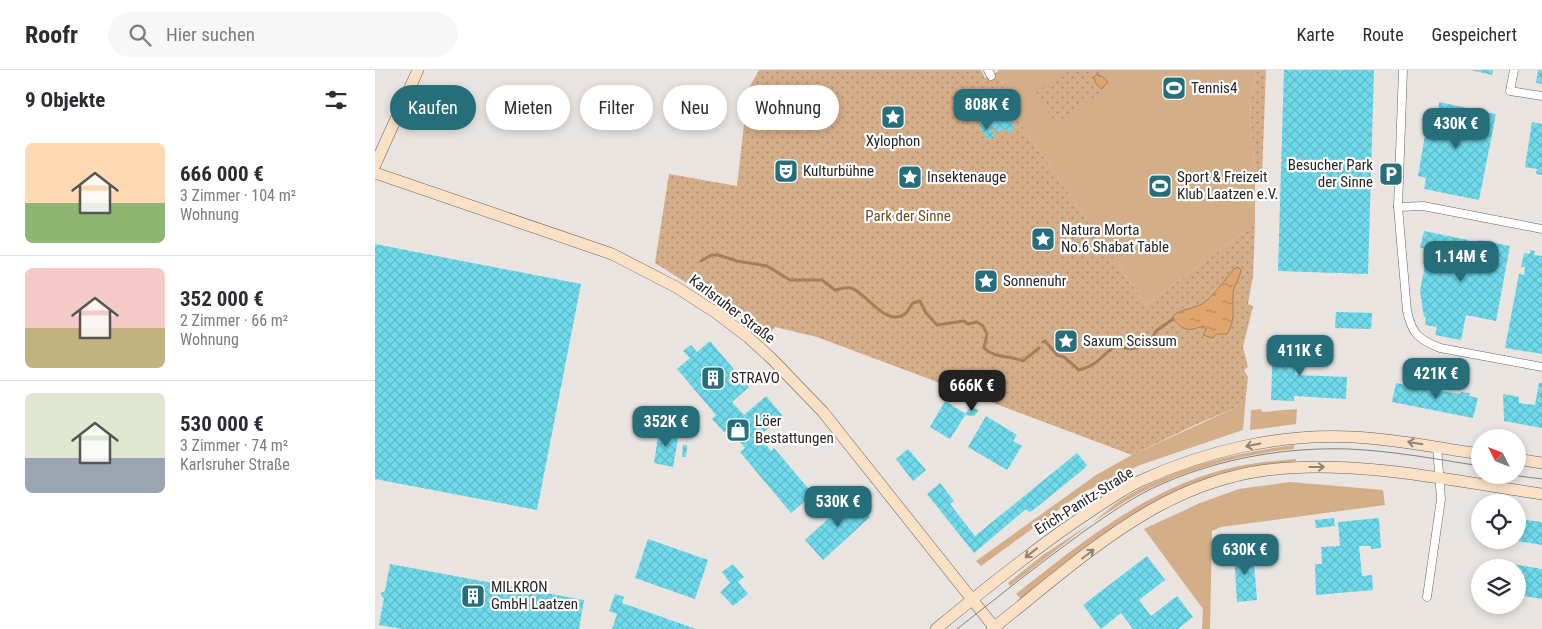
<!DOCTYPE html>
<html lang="de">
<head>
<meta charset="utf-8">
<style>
  :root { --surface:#fff; --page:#f7f7f7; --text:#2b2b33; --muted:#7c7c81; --line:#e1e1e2; --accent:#266f7a }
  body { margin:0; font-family:"Roboto Condensed",sans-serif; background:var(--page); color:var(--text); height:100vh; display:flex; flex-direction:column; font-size:19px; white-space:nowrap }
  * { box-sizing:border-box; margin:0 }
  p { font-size:16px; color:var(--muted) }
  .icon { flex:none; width:28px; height:28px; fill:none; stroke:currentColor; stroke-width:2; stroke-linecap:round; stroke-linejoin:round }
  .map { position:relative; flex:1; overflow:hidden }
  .sheet { display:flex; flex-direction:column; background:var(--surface); width:375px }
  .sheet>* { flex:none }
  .banner { position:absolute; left:15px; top:15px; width:475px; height:45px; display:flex; gap:10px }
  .needle { width:32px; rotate:312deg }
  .tools { position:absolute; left:1096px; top:359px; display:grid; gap:10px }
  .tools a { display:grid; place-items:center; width:55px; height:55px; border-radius:50%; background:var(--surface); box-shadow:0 2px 8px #0003; font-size:25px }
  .price { position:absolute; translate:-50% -42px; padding:0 11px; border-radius:10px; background:var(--accent); color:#fff; font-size:16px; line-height:32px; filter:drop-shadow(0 1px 2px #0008) }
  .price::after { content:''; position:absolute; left:50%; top:30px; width:15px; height:11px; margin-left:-8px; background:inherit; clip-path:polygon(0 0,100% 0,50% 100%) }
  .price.current { background:#222; color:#fff }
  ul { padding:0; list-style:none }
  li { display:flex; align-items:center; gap:15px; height:125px; padding:0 25px }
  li+li { border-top:1px solid var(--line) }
  li span { display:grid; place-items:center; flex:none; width:140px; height:100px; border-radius:8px; color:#555 }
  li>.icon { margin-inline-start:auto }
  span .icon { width:60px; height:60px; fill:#fffc; stroke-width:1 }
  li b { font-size:21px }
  h2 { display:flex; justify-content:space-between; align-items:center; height:60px; padding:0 25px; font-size:21px }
  .pill { padding:0 18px; border-radius:22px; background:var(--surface); box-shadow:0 2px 8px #0003; font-size:18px; line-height:45px }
  .pill.current { background:var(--accent); color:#fff }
  header { display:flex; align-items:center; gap:30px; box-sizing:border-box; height:70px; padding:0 25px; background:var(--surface); border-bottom:1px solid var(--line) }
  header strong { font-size:24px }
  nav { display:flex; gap:28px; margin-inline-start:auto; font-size:18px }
  .search { width:350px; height:45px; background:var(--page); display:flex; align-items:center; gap:12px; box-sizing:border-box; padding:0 18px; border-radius:28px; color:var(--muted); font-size:19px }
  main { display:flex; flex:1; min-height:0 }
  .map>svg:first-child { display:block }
</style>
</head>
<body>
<header>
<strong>Roofr</strong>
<div class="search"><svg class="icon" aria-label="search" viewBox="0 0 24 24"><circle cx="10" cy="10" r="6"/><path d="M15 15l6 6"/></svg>Hier suchen</div>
<nav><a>Karte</a><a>Route</a><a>Gespeichert</a></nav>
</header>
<main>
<section class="sheet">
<h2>9 Objekte<svg class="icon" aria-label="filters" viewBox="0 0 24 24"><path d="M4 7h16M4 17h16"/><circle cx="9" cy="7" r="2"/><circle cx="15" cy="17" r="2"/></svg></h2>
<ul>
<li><span style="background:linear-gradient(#ffd9b3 60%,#8fb573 0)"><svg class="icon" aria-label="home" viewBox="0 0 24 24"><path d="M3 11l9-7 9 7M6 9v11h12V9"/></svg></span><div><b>666 000 €</b><p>3 Zimmer · 104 m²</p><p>Wohnung</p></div></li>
<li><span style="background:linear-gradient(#f6c9c9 60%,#c2b280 0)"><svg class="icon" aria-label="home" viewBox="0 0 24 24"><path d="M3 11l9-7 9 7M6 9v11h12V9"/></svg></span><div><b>352 000 €</b><p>2 Zimmer · 66 m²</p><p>Wohnung</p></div></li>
<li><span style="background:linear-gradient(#dfe7d0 65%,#9aa5b1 0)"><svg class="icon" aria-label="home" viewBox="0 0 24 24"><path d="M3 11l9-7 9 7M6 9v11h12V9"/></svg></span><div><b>530 000 €</b><p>3 Zimmer · 74 m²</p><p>Karlsruher Straße</p></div></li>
</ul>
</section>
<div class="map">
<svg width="1167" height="559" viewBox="0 0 1167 559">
  <defs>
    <pattern id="park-dots" width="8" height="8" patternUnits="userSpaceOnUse" patternTransform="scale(1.25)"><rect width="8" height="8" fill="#d4ad89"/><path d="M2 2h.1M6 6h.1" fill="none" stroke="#ac8d70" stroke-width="1.8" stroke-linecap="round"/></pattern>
    <pattern id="water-ripples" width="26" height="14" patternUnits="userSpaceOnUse" patternTransform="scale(1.25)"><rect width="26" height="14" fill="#e0a46c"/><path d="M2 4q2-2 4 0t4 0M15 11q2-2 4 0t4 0" fill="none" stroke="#b68559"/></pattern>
    <pattern id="building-cross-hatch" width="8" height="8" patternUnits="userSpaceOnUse" patternTransform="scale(1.25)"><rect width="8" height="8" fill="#6fdaeb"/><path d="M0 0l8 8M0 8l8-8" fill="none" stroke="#60bbc9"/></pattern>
  </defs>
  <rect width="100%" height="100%" fill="#e9e4e0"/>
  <g fill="#d4ad89">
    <polygon points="624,0 882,0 876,28 875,50 880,103 880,154 771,235 643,50 622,2"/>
    <polygon points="871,325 868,360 765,395 705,424 606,496 601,491 721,405 757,385 860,338"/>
    <polygon points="886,339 887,342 922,339 921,354 875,360 876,340"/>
    <path d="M 919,375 L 919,379 C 867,384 817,398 769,421 C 751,430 734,442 717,453 C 727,445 737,436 747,429 C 799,397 860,383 919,375 Z"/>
    <path d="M 921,389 L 921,391 L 868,400 L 832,409 L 646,529 L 641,524 C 708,471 779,413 864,396 C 883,392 902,391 921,389 Z"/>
    <polygon points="915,412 1008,420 1010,435 846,457 837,461 835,559 827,559 828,539 769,459 825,433 864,419"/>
    <polygon points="716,453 635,516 633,513 668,485"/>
  </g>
  <g fill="url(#park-dots)">
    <polygon points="384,0 606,0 610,8 622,2 643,50 771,235 880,154 878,206 873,234 878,236 868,277 873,297 869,300 873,307 871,325 860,338 822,354 757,385 442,267 400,257 392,266 380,256 280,193 294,104 362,116 373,20"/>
    <polygon points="695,0 724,0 735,17 680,53 659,23"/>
    <polygon points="882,0 891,0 887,104 880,103 875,50 876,28"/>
  </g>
  <g fill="url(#water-ripples)" stroke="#a87e56">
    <polygon points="722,4 728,7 733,12 726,19 720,12 719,7"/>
    <path d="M 863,197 L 866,200 C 865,207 861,212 859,218 C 855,236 863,246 852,264 L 842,264 L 837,268 L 828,265 L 831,260 L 829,256 C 814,260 811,263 798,249 L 798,246 C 806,239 818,239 827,234 C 840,225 849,210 859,199 Z"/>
  </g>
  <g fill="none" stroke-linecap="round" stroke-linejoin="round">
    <g stroke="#a87e56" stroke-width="3">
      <path d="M 326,191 L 336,185 L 343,185 L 362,191 L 392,196 L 415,210 L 447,210 L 460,220 C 465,219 470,217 476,218 C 492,223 511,259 531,243 C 534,240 535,236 538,233 L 545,231 L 551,243 L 562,255 L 589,251 L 593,254 L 602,252 L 608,256 L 612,264 L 609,278 C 620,289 635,285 648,291 L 664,278"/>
      <path d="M 668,272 L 670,271 L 682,285 L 689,287 L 704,300 C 724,295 726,285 741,276 L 755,279 L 762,278 L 778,267 L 781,261 L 798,249"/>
    </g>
  </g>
  <g fill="url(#building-cross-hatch)">
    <polygon points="909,0 999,0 993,204 903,201"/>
    <polygon points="1096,0 1118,0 1117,5"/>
    <polygon points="1163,0 1167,0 1167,14 1161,13"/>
    <polygon points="1064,32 1121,44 1104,130 1049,119 1051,108 1043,106 1054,41 1063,43"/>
    <polygon points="624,37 640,57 633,63 629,58 622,63 610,49"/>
    <polygon points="609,51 620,65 614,70 603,56"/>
    <polygon points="1157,52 1167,54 1167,105 1161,104 1162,99 1150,97"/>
    <polygon points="1049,161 1093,170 1089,186 1101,188 1104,170 1135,176 1121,251 1091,245 1086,270 1060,265 1062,257 1050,255 1051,247 1049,247 1045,221 1053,179 1045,178"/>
    <polygon points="0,174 206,214 162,440 0,409"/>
    <polygon points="1155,180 1160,181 1159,185 1167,186 1167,284 1130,278 1144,204 1149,205 1150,197 1146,197 1149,183 1155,184"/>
    <polygon points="961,242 997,243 996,259 960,258"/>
    <polygon points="898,268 922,269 920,305 972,307 971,329 919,326 919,331 896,330"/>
    <polygon points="335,271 374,317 357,332 369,345 391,326 408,346 384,366 396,381 399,378 438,424 416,443 365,382 370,378 353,358 349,362 337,349 341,345 302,299 315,288 308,281 316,275 322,282"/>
    <polygon points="1048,311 1053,319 1085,324 1086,322 1095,323 1094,326 1103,328 1098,348 1017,332 1021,313 1040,317"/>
    <polygon points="1164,313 1167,313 1167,358 1129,351 1128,324 1144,327 1144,333 1160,335"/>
    <polygon points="570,331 591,344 575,369 555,357"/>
    <polygon points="595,337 604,340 599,346 590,345"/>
    <polygon points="611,346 642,365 638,371 647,376 632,400 593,377"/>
    <polygon points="284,360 304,364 298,397 279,393"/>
    <polygon points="308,375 312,375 311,387 307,387"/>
    <polygon points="533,379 551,400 538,411 521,389"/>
    <polygon points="702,383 712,395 710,398 657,441 654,442 651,439 599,483 552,424 565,413 579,431 575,434 600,466"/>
    <polygon points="477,427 495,447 448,490 430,470"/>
    <polygon points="959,448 960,456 941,458 940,450"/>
    <polygon points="1004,448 1006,478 996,479 996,476 984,476 987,506 997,505 998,520 941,525 940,494 947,494 946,477 965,476 963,452"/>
    <polygon points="1142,449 1167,452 1167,475 1142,471"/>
    <polygon points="273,469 333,490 320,529 260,508"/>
    <polygon points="878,481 882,530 862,532 859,482"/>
    <polygon points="772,486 790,510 764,530 776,546 802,526 818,547 803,559 758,559 746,543 726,559 708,535"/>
    <polygon points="1125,492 1167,499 1167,529 1142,525 1142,498 1124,498"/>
    <polygon points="15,494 209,530 204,559 28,559 4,555 9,528 7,527 6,523 10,521"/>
    <polygon points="358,494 369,507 363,512 373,524 358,536 345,522 355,513 347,502"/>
    <polygon points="240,524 249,527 247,533 321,559 237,559 242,544 234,541"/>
  </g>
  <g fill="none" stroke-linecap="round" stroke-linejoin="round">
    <g stroke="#67635f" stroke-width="9">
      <g id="street">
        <polyline points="613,0 616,6"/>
        <polyline points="1028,0 1023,137 1048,136 1167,159"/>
        <polyline points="1139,0 1135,21 1167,26"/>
        <path d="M 1023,137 L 1032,241 C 1037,264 1043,269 1065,278 L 1167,297"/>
        <polyline points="1052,527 1066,429 1062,377"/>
      </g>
    </g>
    <g stroke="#67635f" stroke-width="12">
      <g id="secondary">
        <polyline points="0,95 43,0"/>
        <polyline points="0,103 237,184 301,217 340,242 373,267 397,289 448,342 619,557"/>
        <polyline points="1142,389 1167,393"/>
        <path d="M 561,559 C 607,521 654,483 704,449 C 724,436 744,421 765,411 C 830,381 906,363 978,367 C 1021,369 1063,378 1105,384"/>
        <path d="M 617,559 C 669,518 720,472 778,439 C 812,420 853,405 892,400 C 982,389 1078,411 1167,424"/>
      </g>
    </g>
    <use href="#street" stroke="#fff" stroke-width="8"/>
    <use href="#secondary" stroke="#fae0c5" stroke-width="11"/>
    <g stroke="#84817e" stroke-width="1">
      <polyline points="1136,405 1167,409"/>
      <path d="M 582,559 C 624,526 665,493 708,462 C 734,444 760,425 789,413 C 847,388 911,377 974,379 C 1018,381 1061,389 1105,396"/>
    </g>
  </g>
  <defs><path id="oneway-shaft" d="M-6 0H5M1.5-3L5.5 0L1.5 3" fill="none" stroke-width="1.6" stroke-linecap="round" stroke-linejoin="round" transform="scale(1.25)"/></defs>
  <g stroke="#908274">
    <use href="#oneway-shaft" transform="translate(1040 373) rotate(-170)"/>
    <use href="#oneway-shaft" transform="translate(878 375) rotate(169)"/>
    <use href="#oneway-shaft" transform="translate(942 397)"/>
    <use href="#oneway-shaft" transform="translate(656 483) rotate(142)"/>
    <use href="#oneway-shaft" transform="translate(713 484) rotate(-37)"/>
  </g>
  <defs>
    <g id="stadium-square" transform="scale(1.25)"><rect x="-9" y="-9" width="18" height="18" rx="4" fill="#266f7a" stroke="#fff"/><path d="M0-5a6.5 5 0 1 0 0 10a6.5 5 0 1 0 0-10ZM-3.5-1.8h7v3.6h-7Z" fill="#fff"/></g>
    <g id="sight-square" transform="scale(1.25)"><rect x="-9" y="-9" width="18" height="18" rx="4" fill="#266f7a" stroke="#fff"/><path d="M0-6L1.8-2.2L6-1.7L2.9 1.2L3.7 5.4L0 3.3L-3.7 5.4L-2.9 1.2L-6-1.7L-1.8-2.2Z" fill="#fff"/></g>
    <g id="theatre-square" transform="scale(1.25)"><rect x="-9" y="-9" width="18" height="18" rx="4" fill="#266f7a" stroke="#fff"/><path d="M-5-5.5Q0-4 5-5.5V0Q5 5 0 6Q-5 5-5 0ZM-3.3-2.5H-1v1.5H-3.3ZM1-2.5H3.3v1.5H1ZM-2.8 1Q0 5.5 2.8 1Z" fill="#fff"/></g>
    <g id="parking-square" transform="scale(1.25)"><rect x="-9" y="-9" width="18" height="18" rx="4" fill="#266f7a" stroke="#fff"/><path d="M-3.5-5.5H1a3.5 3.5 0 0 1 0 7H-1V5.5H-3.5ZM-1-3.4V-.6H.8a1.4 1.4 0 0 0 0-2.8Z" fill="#fff"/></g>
    <g id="building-square" transform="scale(1.25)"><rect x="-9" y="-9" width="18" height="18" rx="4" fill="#266f7a" stroke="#fff"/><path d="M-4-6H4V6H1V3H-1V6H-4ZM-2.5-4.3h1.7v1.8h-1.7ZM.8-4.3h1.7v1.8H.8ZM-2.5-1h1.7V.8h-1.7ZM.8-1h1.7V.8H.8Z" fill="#fff"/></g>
    <g id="shop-square" transform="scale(1.25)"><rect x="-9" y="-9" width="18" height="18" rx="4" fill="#266f7a" stroke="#fff"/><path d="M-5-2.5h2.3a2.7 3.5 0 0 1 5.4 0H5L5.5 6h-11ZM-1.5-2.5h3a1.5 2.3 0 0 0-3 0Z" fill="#fff"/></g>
  </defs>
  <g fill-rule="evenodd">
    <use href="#stadium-square" x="799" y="18"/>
    <use href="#sight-square" x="518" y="47"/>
    <use href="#theatre-square" x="411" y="101"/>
    <use href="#parking-square" x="1016" y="104"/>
    <use href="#sight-square" x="535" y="107"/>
    <use href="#stadium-square" x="785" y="116"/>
    <use href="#sight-square" x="668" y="169"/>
    <use href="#sight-square" x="611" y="211"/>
    <use href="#sight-square" x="691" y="271"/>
    <use href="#building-square" x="338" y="308"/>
    <use href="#shop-square" x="363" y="360"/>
    <use href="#building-square" x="98" y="526"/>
  </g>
  <g text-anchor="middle" stroke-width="4.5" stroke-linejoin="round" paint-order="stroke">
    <g font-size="15" fill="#272524" stroke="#fff" text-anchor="start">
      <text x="816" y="23">Tennis4</text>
      <text x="518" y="76" text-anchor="middle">Xylophon</text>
      <text x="998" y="100" text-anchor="end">Besucher Park<tspan x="998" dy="17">der Sinne</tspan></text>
      <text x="428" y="106">Kulturbühne</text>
      <text x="552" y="112">Insektenauge</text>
      <text x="802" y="112">Sport &amp; Freizeit<tspan x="802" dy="17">Klub Laatzen e.V.</tspan></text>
      <text x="686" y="165">Natura Morta<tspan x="686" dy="17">No.6 Shabat Table</tspan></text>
      <text x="628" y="216">Sonnenuhr</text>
      <text x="708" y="276">Saxum Scissum</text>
      <text x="356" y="313">STRAVO</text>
      <text x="380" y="356">Löer<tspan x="380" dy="17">Bestattungen</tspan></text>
      <text x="116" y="522">MILKRON<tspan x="116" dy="17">GmbH Laatzen</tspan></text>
    </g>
    <g font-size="15" fill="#724920" stroke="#fff">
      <text x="533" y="151">Park der Sinne</text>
    </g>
    <g font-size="15" fill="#272524" stroke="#fff">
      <text transform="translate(357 239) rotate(37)" y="5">Karlsruher Straße</text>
      <text transform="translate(709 431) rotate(-32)" y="5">Erich-Panitz-Straße</text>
    </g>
  </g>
</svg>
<div class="tools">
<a><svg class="needle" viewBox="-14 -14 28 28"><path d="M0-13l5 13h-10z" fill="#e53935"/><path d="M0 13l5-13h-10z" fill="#7c7c81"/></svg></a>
<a><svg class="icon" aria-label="locate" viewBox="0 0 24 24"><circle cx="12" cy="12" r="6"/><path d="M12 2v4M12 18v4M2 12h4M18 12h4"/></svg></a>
<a><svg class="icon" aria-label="layers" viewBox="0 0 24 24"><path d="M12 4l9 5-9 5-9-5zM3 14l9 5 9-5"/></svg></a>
</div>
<b class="price" style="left:612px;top:61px">808K €</b>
<b class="price" style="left:1081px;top:80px">430K €</b>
<b class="price" style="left:1086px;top:213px">1.14M €</b>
<b class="price" style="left:925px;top:307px">411K €</b>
<b class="price" style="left:1061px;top:330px">421K €</b>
<b class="price current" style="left:597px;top:342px">666K €</b>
<b class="price" style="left:291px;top:378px">352K €</b>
<b class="price" style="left:463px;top:458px">530K €</b>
<b class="price" style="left:870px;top:506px">630K €</b>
<div class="banner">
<a class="pill current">Kaufen</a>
<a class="pill">Mieten</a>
<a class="pill">Filter</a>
<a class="pill">Neu</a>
<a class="pill">Wohnung</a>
</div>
</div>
</main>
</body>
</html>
